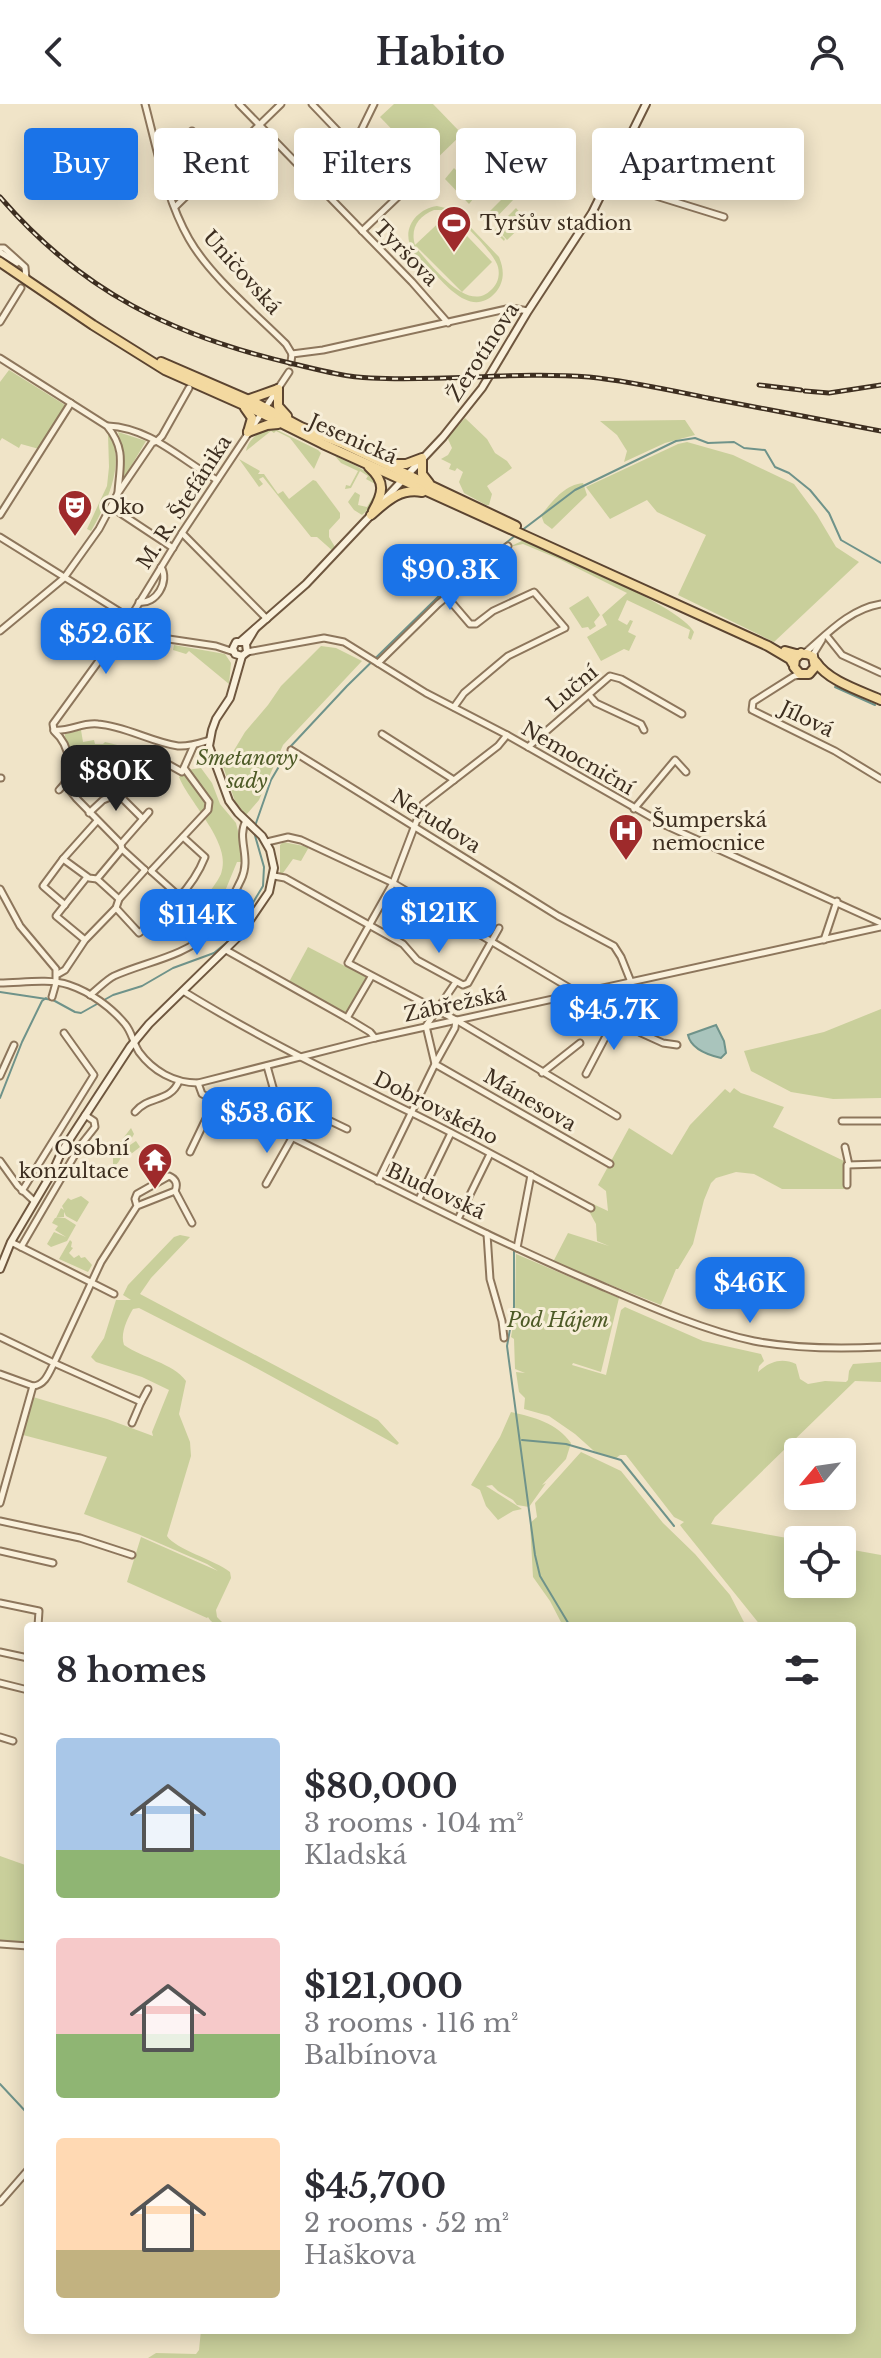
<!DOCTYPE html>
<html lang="en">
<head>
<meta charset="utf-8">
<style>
  :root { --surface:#fff; --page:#f7f7f7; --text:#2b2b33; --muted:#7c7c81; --accent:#1a73e8 }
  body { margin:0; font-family:"Libre Baskerville",serif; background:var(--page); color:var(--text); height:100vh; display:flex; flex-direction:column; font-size:30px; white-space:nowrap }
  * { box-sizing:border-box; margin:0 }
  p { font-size:26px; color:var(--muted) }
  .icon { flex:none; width:44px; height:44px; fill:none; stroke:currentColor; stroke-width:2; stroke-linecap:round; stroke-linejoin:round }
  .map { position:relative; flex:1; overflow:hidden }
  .details { position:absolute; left:24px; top:1518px; width:832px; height:712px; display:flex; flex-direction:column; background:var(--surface); border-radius:8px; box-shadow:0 4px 20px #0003 }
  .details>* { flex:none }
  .guide { position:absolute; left:24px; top:24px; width:834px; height:72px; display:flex; gap:16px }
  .needle { width:52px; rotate:241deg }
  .fabs { position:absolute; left:784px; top:1334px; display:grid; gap:16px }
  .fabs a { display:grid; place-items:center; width:72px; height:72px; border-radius:8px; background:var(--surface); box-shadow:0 4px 20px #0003; font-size:40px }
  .price { position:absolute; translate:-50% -68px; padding:0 18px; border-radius:16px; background:var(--accent); color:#fff; font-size:26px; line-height:52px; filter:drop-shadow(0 2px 4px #0008) }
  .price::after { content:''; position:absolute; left:50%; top:48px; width:24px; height:18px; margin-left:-12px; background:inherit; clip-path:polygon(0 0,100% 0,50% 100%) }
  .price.selected { background:#222; color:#fff }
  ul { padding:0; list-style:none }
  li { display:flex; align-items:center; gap:24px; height:200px; padding:0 32px }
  li span { display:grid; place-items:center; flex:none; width:224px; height:160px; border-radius:8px; color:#555 }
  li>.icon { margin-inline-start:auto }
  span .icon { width:96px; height:96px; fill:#fffc; stroke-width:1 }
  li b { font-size:34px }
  h2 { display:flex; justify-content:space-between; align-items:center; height:96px; padding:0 32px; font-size:34px }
  .chip { padding:0 28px; border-radius:8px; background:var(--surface); box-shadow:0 4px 20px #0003; font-size:28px; line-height:72px }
  .chip.selected { background:var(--accent); color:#fff }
  header { display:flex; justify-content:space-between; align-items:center; height:104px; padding:0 32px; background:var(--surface); font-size:36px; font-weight:800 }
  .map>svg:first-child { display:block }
</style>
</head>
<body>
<header><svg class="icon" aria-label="back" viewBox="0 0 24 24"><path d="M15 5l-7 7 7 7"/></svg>Habito<svg class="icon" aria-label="person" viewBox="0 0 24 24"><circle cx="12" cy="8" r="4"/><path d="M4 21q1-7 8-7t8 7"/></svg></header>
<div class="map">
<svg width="881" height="2254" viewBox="0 0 881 2254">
  <rect width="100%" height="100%" fill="#f0e4c8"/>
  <g fill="#c9cf9b" fill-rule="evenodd">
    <polygon points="394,0 433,0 462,30 428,63 380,13"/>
    <polygon points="454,64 478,89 469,100 445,75"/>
    <polygon points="506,91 508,93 510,91 514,95 490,120 505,135 504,137 482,115"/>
    <path d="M 437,102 L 454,106 L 499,153 C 504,165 505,177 496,188 C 474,213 450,186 435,170 C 428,163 418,156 413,147 C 400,126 416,105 437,102 ZM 434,106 C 441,106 447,106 452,110 C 463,118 495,150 498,163 C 500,171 498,180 491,186 C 468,210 432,162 417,145 L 416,142 L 462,188 L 492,158 L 447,111 L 415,141 C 410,125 418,112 434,106 Z"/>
    <polygon points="516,104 527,117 507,136 496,124"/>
    <polygon points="9,266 65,301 39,345 21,340 19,344 2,334 0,337 0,278"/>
    <polygon points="465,314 487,335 495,349 507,357 512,364 487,382 492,390 489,401 486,401 464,389 459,378 463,368 457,364 455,367 449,365 451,360 441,355 448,351 452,344 448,335 449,332"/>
    <polygon points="685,316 695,331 665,339 624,358 627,347 617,331 600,317"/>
    <path d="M 274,322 L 292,330 L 277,323 L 273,324 L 318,346 L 321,349 L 314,365 L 290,334 L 276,327 L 274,329 L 271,327 L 246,347 C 249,333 262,326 274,322 Z"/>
    <polygon points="118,328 146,337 124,374 123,346"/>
    <path d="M 108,330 C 128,356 105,403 91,427 L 87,425 L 107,382 L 109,363 Z"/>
    <polygon points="687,338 733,351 794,380 817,411 836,443 859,458 774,538 678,491 706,431 657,408 647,396 610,415 586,383 678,340"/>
    <path d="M 335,352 C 364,365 399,379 362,411 L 354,406 L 348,398 L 355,388 L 360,391 L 358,401 L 367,403 L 378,384 L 377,381 L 366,375 L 368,372 L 360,367 L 351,384 L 345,385 L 346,381 L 350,382 L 358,367 L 341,359 Z"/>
    <polygon points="239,355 260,367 258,370 264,370 278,390 283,387 289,395 313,376 316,377 340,409 340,414 329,426 329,433 335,443 334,448 317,433 311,433 263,373 259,375 263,380 259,383"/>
    <path d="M 583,379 L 587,391 L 552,425 L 544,419 L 541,411 C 553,397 564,381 583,379 Z"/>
    <path d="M 524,436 C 555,450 682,503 694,528 L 691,536 L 688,534 L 690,526 L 627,496 L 618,516 L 627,521 L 630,516 L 633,517 L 628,528 L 636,532 L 629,547 L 624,545 L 601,557 L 587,533 L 607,521 L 602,511 L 627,489 L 559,455 L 523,440 L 509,443 Z"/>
    <polygon points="588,492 600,511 594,518 596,522 590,526 588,523 582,524 569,504"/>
    <polygon points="174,541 225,550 231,559 229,580 189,547 186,550 173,546"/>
    <polygon points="321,542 336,544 362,557 283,641 259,696 246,711 235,697 220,654 233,648 245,628 268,601 281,582"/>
    <polygon points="81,626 83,638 94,636 95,640 103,640 105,638 158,651 166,656 162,664 136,658 135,660 101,650 93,651 83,662 75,663 65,633 65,630"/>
    <path d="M 201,664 L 212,679 L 220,700 L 236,719 L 243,747 L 243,758 L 237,758 L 223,792 L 218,792 L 211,805 L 203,796 C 209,788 217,779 221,770 C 233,740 190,700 179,673 L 187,666 Z"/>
    <polygon points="283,738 309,743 301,757 293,755 283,769 286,771 285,773 280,772 280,741"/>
    <polygon points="308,843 366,873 347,909 289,878"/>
    <polygon points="881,905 881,994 833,995 791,988 751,967 744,947 824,928"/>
    <polygon points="734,984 741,989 784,1003 773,1023 844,1057 844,1085 782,1085 754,1070 736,1068 716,1074 711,1079 704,1096 693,1140 678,1165 676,1165 661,1201 553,1158 568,1129 609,1142 597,1137 596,1120 590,1109 593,1100 608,1107 606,1087 598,1081 629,1024 672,1051 690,1021 725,985 730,989"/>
    <path d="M 131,1024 L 134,1030 L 129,1039 L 130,1041 L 136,1037 L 140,1043 L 131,1050 L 126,1046 L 127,1041 C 121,1048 122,1058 113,1063 L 113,1043 L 118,1041 Z"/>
    <polygon points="81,1092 89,1098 77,1118 66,1112 64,1108 64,1113 56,1114 61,1104 64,1106 62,1102 68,1094 71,1096"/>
    <polygon points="55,1114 65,1114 76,1121 67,1137 51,1143 47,1140 54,1128 66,1133 55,1126 58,1122 52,1119"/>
    <path d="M 180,1131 L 190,1133 L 151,1174 L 140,1190 L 378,1316 L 399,1339 L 397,1341 L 247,1259 L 139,1204 L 133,1205 C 127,1215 120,1230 124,1241 C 142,1254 173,1259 186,1277 L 179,1310 L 190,1338 L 191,1352 L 167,1432 C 175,1445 215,1456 230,1468 L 231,1474 L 216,1506 L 217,1513 L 226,1522 C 218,1522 211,1519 208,1513 L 207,1514 L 127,1478 L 141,1433 L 218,1467 L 207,1460 L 138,1430 L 84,1410 L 107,1353 L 23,1331 L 33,1293 L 107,1315 L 153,1332 L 152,1328 L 169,1286 L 142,1273 L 96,1258 L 91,1253 L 104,1234 L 116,1196 L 131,1196 L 123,1191 L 128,1181 L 174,1133 Z"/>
    <polygon points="70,1136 72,1138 71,1143 73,1144 69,1149 74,1154 79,1151 81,1154 85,1153 92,1161 88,1168 59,1155"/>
    <path d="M 516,1150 L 619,1194 L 601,1268 L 573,1259 L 572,1261 L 606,1271 L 621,1206 L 625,1203 L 703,1237 L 761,1250 L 764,1257 L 759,1262 L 758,1268 C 769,1258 781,1253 796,1260 L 800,1275 L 808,1280 L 825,1277 L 846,1278 L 848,1276 L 849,1267 L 853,1260 L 881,1258 L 881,1278 L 855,1277 L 715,1413 L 711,1420 L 798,1436 L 798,1480 L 842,1480 L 842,1444 L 881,1451 L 881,2254 L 148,2254 L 156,2249 L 196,2250 L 199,2246 L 201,2226 L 852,2226 L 852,1522 L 761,1522 L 683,1425 L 680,1421 L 684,1418 L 674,1413 L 626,1351 L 620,1351 L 615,1355 L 594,1347 L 575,1330 L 549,1312 L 524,1305 L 525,1294 L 519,1288 L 516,1268 L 525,1269 L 515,1265 L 514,1235 L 511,1233 L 515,1210 Z"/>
    <path d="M 511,1308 C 534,1313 557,1319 571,1339 L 566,1355 L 542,1381 L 546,1379 L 529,1403 L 517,1401 L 513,1396 L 498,1387 L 492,1381 L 486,1382 L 522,1405 L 513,1407 L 498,1416 L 486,1402 L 480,1386 L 471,1381 L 500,1333 Z"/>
    <polygon points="581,1348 621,1367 663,1419 695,1450 730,1491 746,1522 563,1522 550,1497 533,1473 530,1419 537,1413 535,1399"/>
    <polygon points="0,1752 28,1762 28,1840 0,1837"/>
  </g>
  <path fill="#a9c4bc" stroke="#6f938a" stroke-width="2" d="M 716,921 L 724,937 L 726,949 L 721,954 C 708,951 691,945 688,931 Z"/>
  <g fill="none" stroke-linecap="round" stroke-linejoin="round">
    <g stroke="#6f938a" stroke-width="2">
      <polyline points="521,427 575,386 676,337 695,334 708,339 734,338 744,344 765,346 775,363 789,369 810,386 829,409 841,436 881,459"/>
      <polyline points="835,583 875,601"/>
      <polyline points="255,722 271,676 291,642 347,582 439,492 516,431"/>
      <polyline points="0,888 53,896 75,908 81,909 113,891 142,882 173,864 214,849 231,835 263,782 264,763 254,728"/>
      <polyline points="0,994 22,938 42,897 46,894"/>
      <polyline points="514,1147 514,1203 507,1242 535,1451 540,1472 570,1522"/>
      <polyline points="522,1336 566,1340 621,1356 674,1422"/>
      <polyline points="0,1980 28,2010"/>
    </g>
    <g stroke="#8d765c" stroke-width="9">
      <g id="street">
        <path d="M 145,0 C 157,45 166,95 189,135 C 210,172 256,210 286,240 L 292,250"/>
        <polyline points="239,0 412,178 448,219"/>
        <polyline points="312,0 399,91"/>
        <polyline points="161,58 192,27"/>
        <polyline points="611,70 653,91 724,113"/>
        <polyline points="316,78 353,43 374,0"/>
        <polyline points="175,103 281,0"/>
        <polyline points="362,127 426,66"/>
        <polyline points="0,144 4,144 25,163 26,175"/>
        <polyline points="0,148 17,159"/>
        <polyline points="0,218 21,184"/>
        <polyline points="292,250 323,246 511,204 528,207"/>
        <path d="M 0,254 L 107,322 C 126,345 120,361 118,388"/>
        <polyline points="291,258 292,250"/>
        <path d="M 108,322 C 151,324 181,356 217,376"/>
        <polyline points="111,403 173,444"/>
        <polyline points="0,411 71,299"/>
        <polyline points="182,429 267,515"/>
        <polyline points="0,433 162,534 216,542 234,548"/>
        <polyline points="446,492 470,520 476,520 493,507 534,488 565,524 508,552 464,589 454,603"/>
        <path d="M 139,498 C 156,501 170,477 161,463"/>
        <polyline points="0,527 64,474 99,425 118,389 152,339 157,337 162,332 189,284"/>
        <polyline points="826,531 842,551 881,569"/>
        <polyline points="247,548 324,534 344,538 426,589 507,631 667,722 881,819"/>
        <path d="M 806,548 C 828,529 850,505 881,500"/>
        <polyline points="815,555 814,549 822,536"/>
        <polyline points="378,559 438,500 508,442"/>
        <polyline points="801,571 794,572 753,598 752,606 835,647 881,675"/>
        <polyline points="589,591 596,599 641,620 644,626"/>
        <polyline points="54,626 53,620 130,514 182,429 289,268"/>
        <path d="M 54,626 C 69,628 82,618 98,620 C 125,622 151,638 178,642 C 189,643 200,639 210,636"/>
        <path d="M 54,627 C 70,641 76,671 59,686"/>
        <polyline points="382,630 454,676"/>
        <polyline points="507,631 498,642 423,700 393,779 348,859 456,916 617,1012"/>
        <polyline points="528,643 610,572 621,575 682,610"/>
        <polyline points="291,646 558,812 614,842 621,853 631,878"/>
        <polyline points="166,659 182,668 194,641"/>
        <polyline points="0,674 1,674"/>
        <polyline points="65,680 76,694 121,740"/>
        <polyline points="634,705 675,656 686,668"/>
        <polyline points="89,709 103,696 115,691 122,694 143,715"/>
        <polyline points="267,738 288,733 301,736 393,779 578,889 641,929 663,939 677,941"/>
        <polyline points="121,740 149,708"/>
        <polyline points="121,741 122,745 145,766"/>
        <polyline points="63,755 89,774 97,775"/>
        <polyline points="151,767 208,706 209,698 184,664"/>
        <polyline points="151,767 180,793"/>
        <polyline points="274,772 285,774 403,840 417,856 463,881 468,879 499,824"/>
        <polyline points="0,785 20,822 56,865 56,879 52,893"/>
        <polyline points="119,795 97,775 122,745"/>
        <polyline points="65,801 43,782 63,755 97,717"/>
        <path d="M 116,804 L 139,829 C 166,808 192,786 205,753 L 183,733"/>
        <polyline points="85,836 56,812 87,773"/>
        <polyline points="824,836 837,797"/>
        <polyline points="226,846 347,914 370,928 375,934"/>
        <polyline points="58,870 65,866 85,836 116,804 119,795 145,766"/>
        <path d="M 0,879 C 21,879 48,874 69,881 C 90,888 111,903 125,920 C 132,928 133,939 139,948 C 153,967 174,979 198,979 L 375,934 L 881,823"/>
        <path d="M 183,887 C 256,932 332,969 408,1007 C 470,1037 530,1071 591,1104"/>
        <path d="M 90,891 C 98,885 106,876 114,872 C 145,858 183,853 209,829 C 223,815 232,794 241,776 C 252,753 236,735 246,717"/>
        <polyline points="347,914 371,873"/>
        <polyline points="456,916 455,924 435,960 610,1060"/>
        <polyline points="267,962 274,987 278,992 347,1025"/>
        <polyline points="542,969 580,939"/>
        <polyline points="586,970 616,913"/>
        <polyline points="0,972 14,941"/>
        <path d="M 198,979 L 202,990 C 334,1051 461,1122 595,1179 C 644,1200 702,1226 754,1237 C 796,1245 838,1245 881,1243"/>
        <path d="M 135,1008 C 149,991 170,999 179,977"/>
        <polyline points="842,1017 881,1017"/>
        <polyline points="845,1043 849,1061"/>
        <polyline points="190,1048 215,996"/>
        <polyline points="0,1057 18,1082 34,1097"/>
        <polyline points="378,1077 435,960 426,922 456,878"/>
        <polyline points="266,1080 292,1034"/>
        <polyline points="847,1081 847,1061 881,1060"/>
        <polyline points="22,1087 94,971 64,929"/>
        <polyline points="175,1087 192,1119"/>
        <polyline points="419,1095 451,1029"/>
        <polyline points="458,1115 490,1050"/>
        <polyline points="487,1130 490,1175 502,1217 504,1234"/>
        <polyline points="11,1138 114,1190"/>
        <polyline points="21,1143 80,1042 95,1023 94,1017 85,1011"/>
        <polyline points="517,1144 531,1071"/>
        <path d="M 0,1233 L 54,1259 L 101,1158 L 137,1102 L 175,1087 C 178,1080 176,1075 169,1072 L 137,1090 L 135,1095 L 137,1102"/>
        <path d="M 0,1270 L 33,1282 C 45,1281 49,1269 54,1259 L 141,1298 L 132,1319"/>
        <polyline points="141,1298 148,1285"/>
        <polyline points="0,1399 33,1282"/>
        <polyline points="0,1417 80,1434 132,1451"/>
        <polyline points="0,1447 53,1459"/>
        <polyline points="0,1499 39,1507 38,1522"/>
        <polyline points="0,1548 28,1554"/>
        <polyline points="0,1579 28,1586"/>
        <polyline points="0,1633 13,1637"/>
        <polyline points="0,1840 28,1842"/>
        <polyline points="0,2098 28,2066"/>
      </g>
    </g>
    <g stroke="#6f573f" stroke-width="10">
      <g id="secondary">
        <polyline points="382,398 443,333 482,284 528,207 592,109 646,0"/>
        <polyline points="241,537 306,480 372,410"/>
        <polyline points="242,552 235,550 233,544 236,538 243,538"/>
        <polyline points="0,1165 11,1138 53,1067 62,1047 130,943 149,920 239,832 269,788 274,764 270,746 262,732 238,709 229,697 209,642 212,626 216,615 230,594 242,552 247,548 246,540 255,525"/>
      </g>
    </g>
    <g stroke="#5b4430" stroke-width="12">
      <g id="primary">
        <polyline points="0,158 93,221 165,266 255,306 323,340 768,542 790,555 793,560"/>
        <polyline points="161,258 258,300 301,323 341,339 516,422"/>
        <polyline points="278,285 278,302 287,312"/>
        <polyline points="247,296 278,285"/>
        <polyline points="245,304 252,314 248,328"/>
        <polyline points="248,328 267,321 278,320"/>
        <polyline points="389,360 406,360 422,354 422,370 429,379"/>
        <path d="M 369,363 C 386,378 383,389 373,407"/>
        <path d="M 371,411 C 387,397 400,384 422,388"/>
        <path d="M 785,547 L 796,550 C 802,550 807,548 813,553 L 815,563 L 809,570 L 800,570 L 794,563 L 795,555 L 801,549"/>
        <path d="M 816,558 C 828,577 861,587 881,596"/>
      </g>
    </g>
    <use href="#street" stroke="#faf1dc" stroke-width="5"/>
    <use href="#secondary" stroke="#faf1dc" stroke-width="6"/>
    <use href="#primary" stroke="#f3d9a0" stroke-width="8"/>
    <g stroke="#3d2e20" stroke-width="5">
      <g id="rail">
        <path d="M 0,93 C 82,188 173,232 294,260 C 319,266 345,273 371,274 C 444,278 517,267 589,273 C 629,277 669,286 708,294 C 766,305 823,316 881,327"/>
        <polyline points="759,281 801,286"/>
        <polyline points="805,287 829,289 881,281"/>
      </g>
    </g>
    <use href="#rail" stroke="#f7eed8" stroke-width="2" stroke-dasharray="6" stroke-linecap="butt"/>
  </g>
  <defs>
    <g id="stadium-pin" transform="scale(1.8)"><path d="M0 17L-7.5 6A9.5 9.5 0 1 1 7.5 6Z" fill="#9e2a2b" stroke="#f7eed8"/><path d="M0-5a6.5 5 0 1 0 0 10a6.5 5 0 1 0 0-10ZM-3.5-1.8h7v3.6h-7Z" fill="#fff"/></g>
    <g id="theatre-pin" transform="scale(1.8)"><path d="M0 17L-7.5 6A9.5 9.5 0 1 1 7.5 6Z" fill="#9e2a2b" stroke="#f7eed8"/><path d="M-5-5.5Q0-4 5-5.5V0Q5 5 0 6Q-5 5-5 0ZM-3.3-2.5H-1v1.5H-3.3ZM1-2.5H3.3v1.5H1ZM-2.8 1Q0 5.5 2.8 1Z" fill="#fff"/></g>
    <g id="hospital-pin" transform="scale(1.8)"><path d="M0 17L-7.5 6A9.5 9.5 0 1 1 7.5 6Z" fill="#9e2a2b" stroke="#f7eed8"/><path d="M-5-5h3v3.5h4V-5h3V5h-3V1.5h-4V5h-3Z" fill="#fff"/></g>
    <g id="temple-pin" transform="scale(1.8)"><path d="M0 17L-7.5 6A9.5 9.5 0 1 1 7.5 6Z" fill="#9e2a2b" stroke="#f7eed8"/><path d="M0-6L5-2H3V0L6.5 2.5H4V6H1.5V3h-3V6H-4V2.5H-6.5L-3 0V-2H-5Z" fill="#fff"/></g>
  </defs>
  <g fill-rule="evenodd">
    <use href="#stadium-pin" x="454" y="119"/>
    <use href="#theatre-pin" x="75" y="403"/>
    <use href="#hospital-pin" x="626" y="727"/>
    <use href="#temple-pin" x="155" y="1056"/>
  </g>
  <g text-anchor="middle" stroke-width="6" stroke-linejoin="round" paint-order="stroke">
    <g font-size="20" fill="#3d2e20" stroke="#f7eed8" text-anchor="start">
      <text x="480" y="126">Tyršův stadion</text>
      <text x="101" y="410">Oko</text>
      <text x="652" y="723">Šumperská<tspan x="652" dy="23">nemocnice</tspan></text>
      <text x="129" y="1051" text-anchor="end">Osobní<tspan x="129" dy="23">konzultace</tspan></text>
    </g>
    <g font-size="20" fill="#3d2e20" stroke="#f7eed8">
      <text transform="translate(406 149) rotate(46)" y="7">Tyršova</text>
      <text transform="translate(242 168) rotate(48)" y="7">Uničovská</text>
      <text transform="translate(483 248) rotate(-57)" y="7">Žerotínova</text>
      <text transform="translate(353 335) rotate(24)" y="7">Jesenická</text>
      <text transform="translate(184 398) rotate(-57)" y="7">M. R. Štefánika</text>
      <text transform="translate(572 584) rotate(-40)" y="7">Luční</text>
      <text transform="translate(807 615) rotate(26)" y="7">Jílová</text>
      <text transform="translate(578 654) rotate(30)" y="7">Nemocniční</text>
      <text transform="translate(436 717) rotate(32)" y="7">Nerudova</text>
      <text transform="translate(455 900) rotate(-12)" y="7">Zábřežská</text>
      <text transform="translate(530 996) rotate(30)" y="7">Mánesova</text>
      <text transform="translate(436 1004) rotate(27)" y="7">Dobrovského</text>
      <text transform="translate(436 1087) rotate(25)" y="7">Bludovská</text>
    </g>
    <g font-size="20" font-style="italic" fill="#4d5a26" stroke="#f7eed8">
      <text x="247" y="661">Smetanovy<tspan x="247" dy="23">sady</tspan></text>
      <text x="558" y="1223">Pod Hájem</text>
    </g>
  </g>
</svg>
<div class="fabs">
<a><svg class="needle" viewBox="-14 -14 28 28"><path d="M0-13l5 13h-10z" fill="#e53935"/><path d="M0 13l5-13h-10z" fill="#7c7c81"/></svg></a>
<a><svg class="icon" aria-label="locate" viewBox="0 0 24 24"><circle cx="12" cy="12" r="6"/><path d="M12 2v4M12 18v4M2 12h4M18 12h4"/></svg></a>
</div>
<b class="price" style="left:450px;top:508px">$90.3K</b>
<b class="price" style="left:106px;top:572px">$52.6K</b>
<b class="price selected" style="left:116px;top:709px">$80K</b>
<b class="price" style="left:439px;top:851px">$121K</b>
<b class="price" style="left:197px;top:853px">$114K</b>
<b class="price" style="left:614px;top:948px">$45.7K</b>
<b class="price" style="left:267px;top:1051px">$53.6K</b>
<b class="price" style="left:750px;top:1221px">$46K</b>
<div class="guide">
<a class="chip selected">Buy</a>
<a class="chip">Rent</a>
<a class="chip">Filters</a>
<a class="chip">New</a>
<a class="chip">Apartment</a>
</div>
<section class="details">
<h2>8 homes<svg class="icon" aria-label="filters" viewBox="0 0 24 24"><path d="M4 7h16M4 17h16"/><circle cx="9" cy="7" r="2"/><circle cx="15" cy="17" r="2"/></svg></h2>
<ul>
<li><span style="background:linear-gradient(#a9c7e8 70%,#8fb573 0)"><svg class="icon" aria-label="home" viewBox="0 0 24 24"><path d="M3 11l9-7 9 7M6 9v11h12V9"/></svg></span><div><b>$80,000</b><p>3 rooms · 104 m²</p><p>Kladská</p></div></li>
<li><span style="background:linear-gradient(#f6c9c9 60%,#8fb573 0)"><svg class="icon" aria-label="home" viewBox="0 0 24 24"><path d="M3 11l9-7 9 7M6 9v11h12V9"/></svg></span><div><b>$121,000</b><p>3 rooms · 116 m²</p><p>Balbínova</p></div></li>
<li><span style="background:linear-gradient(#ffd9b3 70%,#c2b280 0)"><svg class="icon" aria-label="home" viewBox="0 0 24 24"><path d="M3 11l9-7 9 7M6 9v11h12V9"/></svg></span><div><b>$45,700</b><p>2 rooms · 52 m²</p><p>Haškova</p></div></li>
</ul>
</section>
</div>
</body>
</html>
